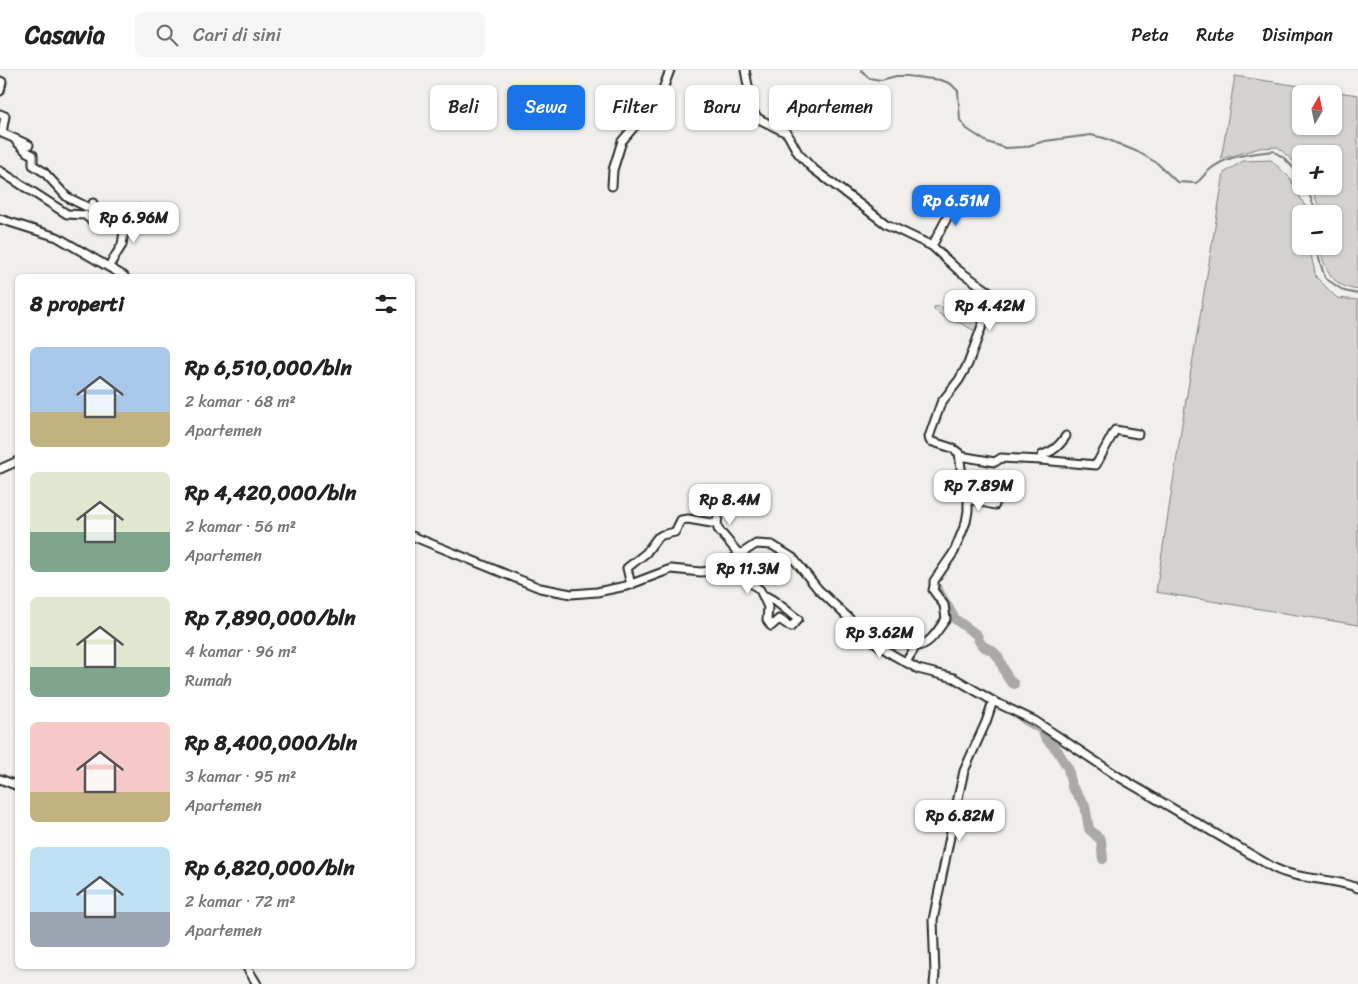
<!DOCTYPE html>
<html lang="id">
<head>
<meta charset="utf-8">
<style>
  :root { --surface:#fff; --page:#f6f6f6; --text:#222; --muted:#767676; --line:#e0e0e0; --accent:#1a73e8 }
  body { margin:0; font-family:Sriracha,sans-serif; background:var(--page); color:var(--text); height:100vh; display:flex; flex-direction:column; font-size:19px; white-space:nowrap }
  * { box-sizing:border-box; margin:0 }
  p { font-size:16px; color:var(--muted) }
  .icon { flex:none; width:28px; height:28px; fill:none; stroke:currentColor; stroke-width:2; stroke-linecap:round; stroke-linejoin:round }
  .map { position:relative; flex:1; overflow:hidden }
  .sheet { position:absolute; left:15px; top:204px; width:400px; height:695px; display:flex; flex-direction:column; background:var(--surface); border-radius:8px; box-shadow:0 1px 4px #0004 }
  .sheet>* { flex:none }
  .top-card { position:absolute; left:430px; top:15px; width:475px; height:45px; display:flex; gap:10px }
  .needle { width:32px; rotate:9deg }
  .controls { position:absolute; left:1292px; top:15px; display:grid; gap:10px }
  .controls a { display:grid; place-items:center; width:50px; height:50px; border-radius:8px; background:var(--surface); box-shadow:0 1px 4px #0004; font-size:25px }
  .price { position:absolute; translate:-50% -42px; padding:0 11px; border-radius:10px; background:#fff; color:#222; font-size:16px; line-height:32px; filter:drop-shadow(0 1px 2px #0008) }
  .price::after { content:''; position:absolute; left:50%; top:30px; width:15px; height:11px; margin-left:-8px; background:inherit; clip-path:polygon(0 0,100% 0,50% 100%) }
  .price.selected { background:var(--accent); color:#fff }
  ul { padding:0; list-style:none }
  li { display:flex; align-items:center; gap:15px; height:125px; padding:0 15px }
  li span { display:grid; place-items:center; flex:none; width:140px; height:100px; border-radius:8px; color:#555 }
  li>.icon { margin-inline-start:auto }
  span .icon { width:60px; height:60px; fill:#fffc; stroke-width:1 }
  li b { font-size:21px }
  h2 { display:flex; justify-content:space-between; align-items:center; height:60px; padding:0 15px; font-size:21px }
  .tag { padding:0 18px; border-radius:8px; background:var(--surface); box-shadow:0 1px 4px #0004; font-size:18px; line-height:45px }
  .tag.selected { background:var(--accent); color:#fff }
  header { display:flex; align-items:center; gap:30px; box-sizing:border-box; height:70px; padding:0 25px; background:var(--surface); border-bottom:1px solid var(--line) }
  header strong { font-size:24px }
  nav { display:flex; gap:28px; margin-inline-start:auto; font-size:18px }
  .search { width:350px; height:45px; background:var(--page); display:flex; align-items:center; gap:12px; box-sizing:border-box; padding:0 18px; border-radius:8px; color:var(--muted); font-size:19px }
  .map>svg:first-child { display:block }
</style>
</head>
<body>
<header>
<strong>Casavia</strong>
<div class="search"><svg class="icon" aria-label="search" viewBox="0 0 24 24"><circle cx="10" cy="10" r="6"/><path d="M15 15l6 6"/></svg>Cari di sini</div>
<nav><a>Peta</a><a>Rute</a><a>Disimpan</a></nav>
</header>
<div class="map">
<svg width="1358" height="914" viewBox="0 0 1358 914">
  <rect width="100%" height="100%" fill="#f0efeb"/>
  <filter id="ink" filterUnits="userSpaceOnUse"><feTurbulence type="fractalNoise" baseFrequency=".02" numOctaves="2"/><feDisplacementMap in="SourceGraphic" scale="10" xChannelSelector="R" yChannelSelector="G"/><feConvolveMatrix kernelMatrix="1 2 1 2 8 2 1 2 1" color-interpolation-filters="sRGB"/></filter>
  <g filter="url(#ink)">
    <g fill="#d3d2cf" stroke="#7f7e7d" fill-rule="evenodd">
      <path d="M 1235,6 L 1358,25 L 1358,220 C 1332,216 1327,202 1319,179 L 1319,176 L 1334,176 L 1334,144 L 1319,144 L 1320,139 L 1310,116 L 1334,116 L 1334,84 L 1301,84 L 1301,99 L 1278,77 L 1260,78 L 1221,89 ZM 1301,24 L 1334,24 L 1334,56 L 1301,56 Z"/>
      <polygon points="1271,90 1290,108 1307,140 1307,144 1301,144 1301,176 1309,176 1316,207 1337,228 1358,230 1358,555 1156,522 1182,354 1224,103 1243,91"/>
      <polygon points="939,236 959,245 980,245 984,248 977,262 960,253 950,251 934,240 934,237"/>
    </g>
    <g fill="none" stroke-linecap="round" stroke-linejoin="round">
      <g stroke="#777775" stroke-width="2">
        <path d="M 861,0 L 869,8 L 881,10 L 896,6 L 907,6 L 941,10 L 951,14 L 958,21 L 960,50 L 967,59 L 987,72 L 1006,78 L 1024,77 L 1045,71 L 1091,65 L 1104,68 L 1138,82 L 1157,93 L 1177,112 L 1196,113 C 1201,110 1203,106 1207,102 C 1225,85 1250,84 1273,81 L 1284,88 L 1301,106"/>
        <polyline points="1306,116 1317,144"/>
        <polyline points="1315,176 1325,208 1344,221 1358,224"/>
      </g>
      <g stroke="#aaa9a7" stroke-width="10">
        <path d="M 935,515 L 955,549 L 977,565 C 981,582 991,575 998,587 C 1004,596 1005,609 1014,614"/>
        <polyline points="1024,649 1041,659 1046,668 1057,680 1068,698 1072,717 1085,735 1089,759 1101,770 1103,789"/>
      </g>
      <g stroke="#2b2b2b" stroke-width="11">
        <g id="minor">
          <path d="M 745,0 L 753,42 L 759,49 L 787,63 L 798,83 L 812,98 L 886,154 L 932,176 L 958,200 L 997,227 L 994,236 L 987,242 L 968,294 L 959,310 L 941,333 L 929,367 L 930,371 L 952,378 L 959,383 L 963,413 L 968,429 L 968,441 L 966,452 L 954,482 L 934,511 L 934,516 L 933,520 L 944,535 L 946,549 C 938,559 930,576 916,576 L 906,592"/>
          <polyline points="0,11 2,12 0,21"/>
          <polyline points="0,44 5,46 2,63 29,75"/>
          <polyline points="16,71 27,82 33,85 33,95 44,102 67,127 91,139 93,133"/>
          <polyline points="0,101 67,144 85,145 91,150 94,141 91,139"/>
          <polyline points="612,116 613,100 622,71 660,27 670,0"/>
          <polyline points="0,149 57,167 124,206"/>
          <polyline points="932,176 958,127"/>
          <polyline points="109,196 122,175 124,161 128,152 138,139"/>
          <path d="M 1066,366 C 1059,376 1054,381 1042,385 L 1041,390 L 1096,395 L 1115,360 L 1138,364"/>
          <polyline points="960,386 995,392 1001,388 1041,390"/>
          <polyline points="0,399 18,391"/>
          <path d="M 720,427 L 717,454 L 718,459 L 739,484 L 749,511 L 760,520 L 768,537 L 767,550 L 771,556 L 779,549 L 791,557 L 798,549 C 786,541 776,529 763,525"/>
          <polyline points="968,429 995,435"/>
          <path d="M 412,466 L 540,518 L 571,524 L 597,522 L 626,516 L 671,499 L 701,502 L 709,501 L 722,496 L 756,474 L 772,475 L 793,488 L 818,519 L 873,571 L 893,585 L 918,599 L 954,608 L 993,631 L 1035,651 L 1119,707 L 1274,798 C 1301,811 1331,807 1358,818"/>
          <polyline points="631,515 627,498 646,483 657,468 662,465 675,462 681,450 688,449 717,454"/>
          <polyline points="0,709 18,716"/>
          <polyline points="246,896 257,914"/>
          <polyline points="934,914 935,904 933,850 956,737 964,701 986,652 993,631"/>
        </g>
      </g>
      <use href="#minor" stroke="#fdfcf7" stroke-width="7"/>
    </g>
  </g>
</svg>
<div class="controls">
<a><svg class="needle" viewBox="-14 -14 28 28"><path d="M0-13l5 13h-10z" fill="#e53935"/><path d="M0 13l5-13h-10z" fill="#767676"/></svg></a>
<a>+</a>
<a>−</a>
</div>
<b class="price selected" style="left:956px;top:157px">Rp 6.51M</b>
<b class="price" style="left:134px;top:174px">Rp 6.96M</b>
<b class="price" style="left:990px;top:262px">Rp 4.42M</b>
<b class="price" style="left:979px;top:442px">Rp 7.89M</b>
<b class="price" style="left:730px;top:456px">Rp 8.4M</b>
<b class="price" style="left:748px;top:525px">Rp 11.3M</b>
<b class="price" style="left:880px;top:589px">Rp 3.62M</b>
<b class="price" style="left:960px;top:772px">Rp 6.82M</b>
<div class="top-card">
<a class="tag">Beli</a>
<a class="tag selected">Sewa</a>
<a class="tag">Filter</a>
<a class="tag">Baru</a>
<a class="tag">Apartemen</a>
</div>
<section class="sheet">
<h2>8 properti<svg class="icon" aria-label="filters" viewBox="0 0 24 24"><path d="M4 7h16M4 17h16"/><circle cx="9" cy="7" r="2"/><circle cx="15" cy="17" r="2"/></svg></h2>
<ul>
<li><span style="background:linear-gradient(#a9c7e8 65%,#c2b280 0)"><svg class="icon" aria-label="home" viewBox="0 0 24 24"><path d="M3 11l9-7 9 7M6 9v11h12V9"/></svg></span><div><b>Rp 6,510,000/bln</b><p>2 kamar · 68 m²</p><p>Apartemen</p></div></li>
<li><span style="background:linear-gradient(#dfe7d0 60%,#7fa58c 0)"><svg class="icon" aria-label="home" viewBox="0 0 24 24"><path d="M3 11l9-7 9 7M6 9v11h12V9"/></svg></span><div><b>Rp 4,420,000/bln</b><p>2 kamar · 56 m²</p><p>Apartemen</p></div></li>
<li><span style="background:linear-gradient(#dfe7d0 70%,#7fa58c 0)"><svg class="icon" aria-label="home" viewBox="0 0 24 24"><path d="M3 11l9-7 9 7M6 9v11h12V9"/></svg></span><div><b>Rp 7,890,000/bln</b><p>4 kamar · 96 m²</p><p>Rumah</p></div></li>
<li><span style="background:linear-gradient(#f6c9c9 70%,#c2b280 0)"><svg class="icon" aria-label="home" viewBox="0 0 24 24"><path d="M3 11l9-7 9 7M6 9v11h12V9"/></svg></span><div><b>Rp 8,400,000/bln</b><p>3 kamar · 95 m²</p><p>Apartemen</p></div></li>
<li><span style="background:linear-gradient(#bfe0f5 65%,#9aa5b1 0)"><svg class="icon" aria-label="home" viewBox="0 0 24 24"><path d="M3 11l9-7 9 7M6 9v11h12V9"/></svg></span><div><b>Rp 6,820,000/bln</b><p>2 kamar · 72 m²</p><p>Apartemen</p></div></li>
</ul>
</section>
</div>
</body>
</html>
